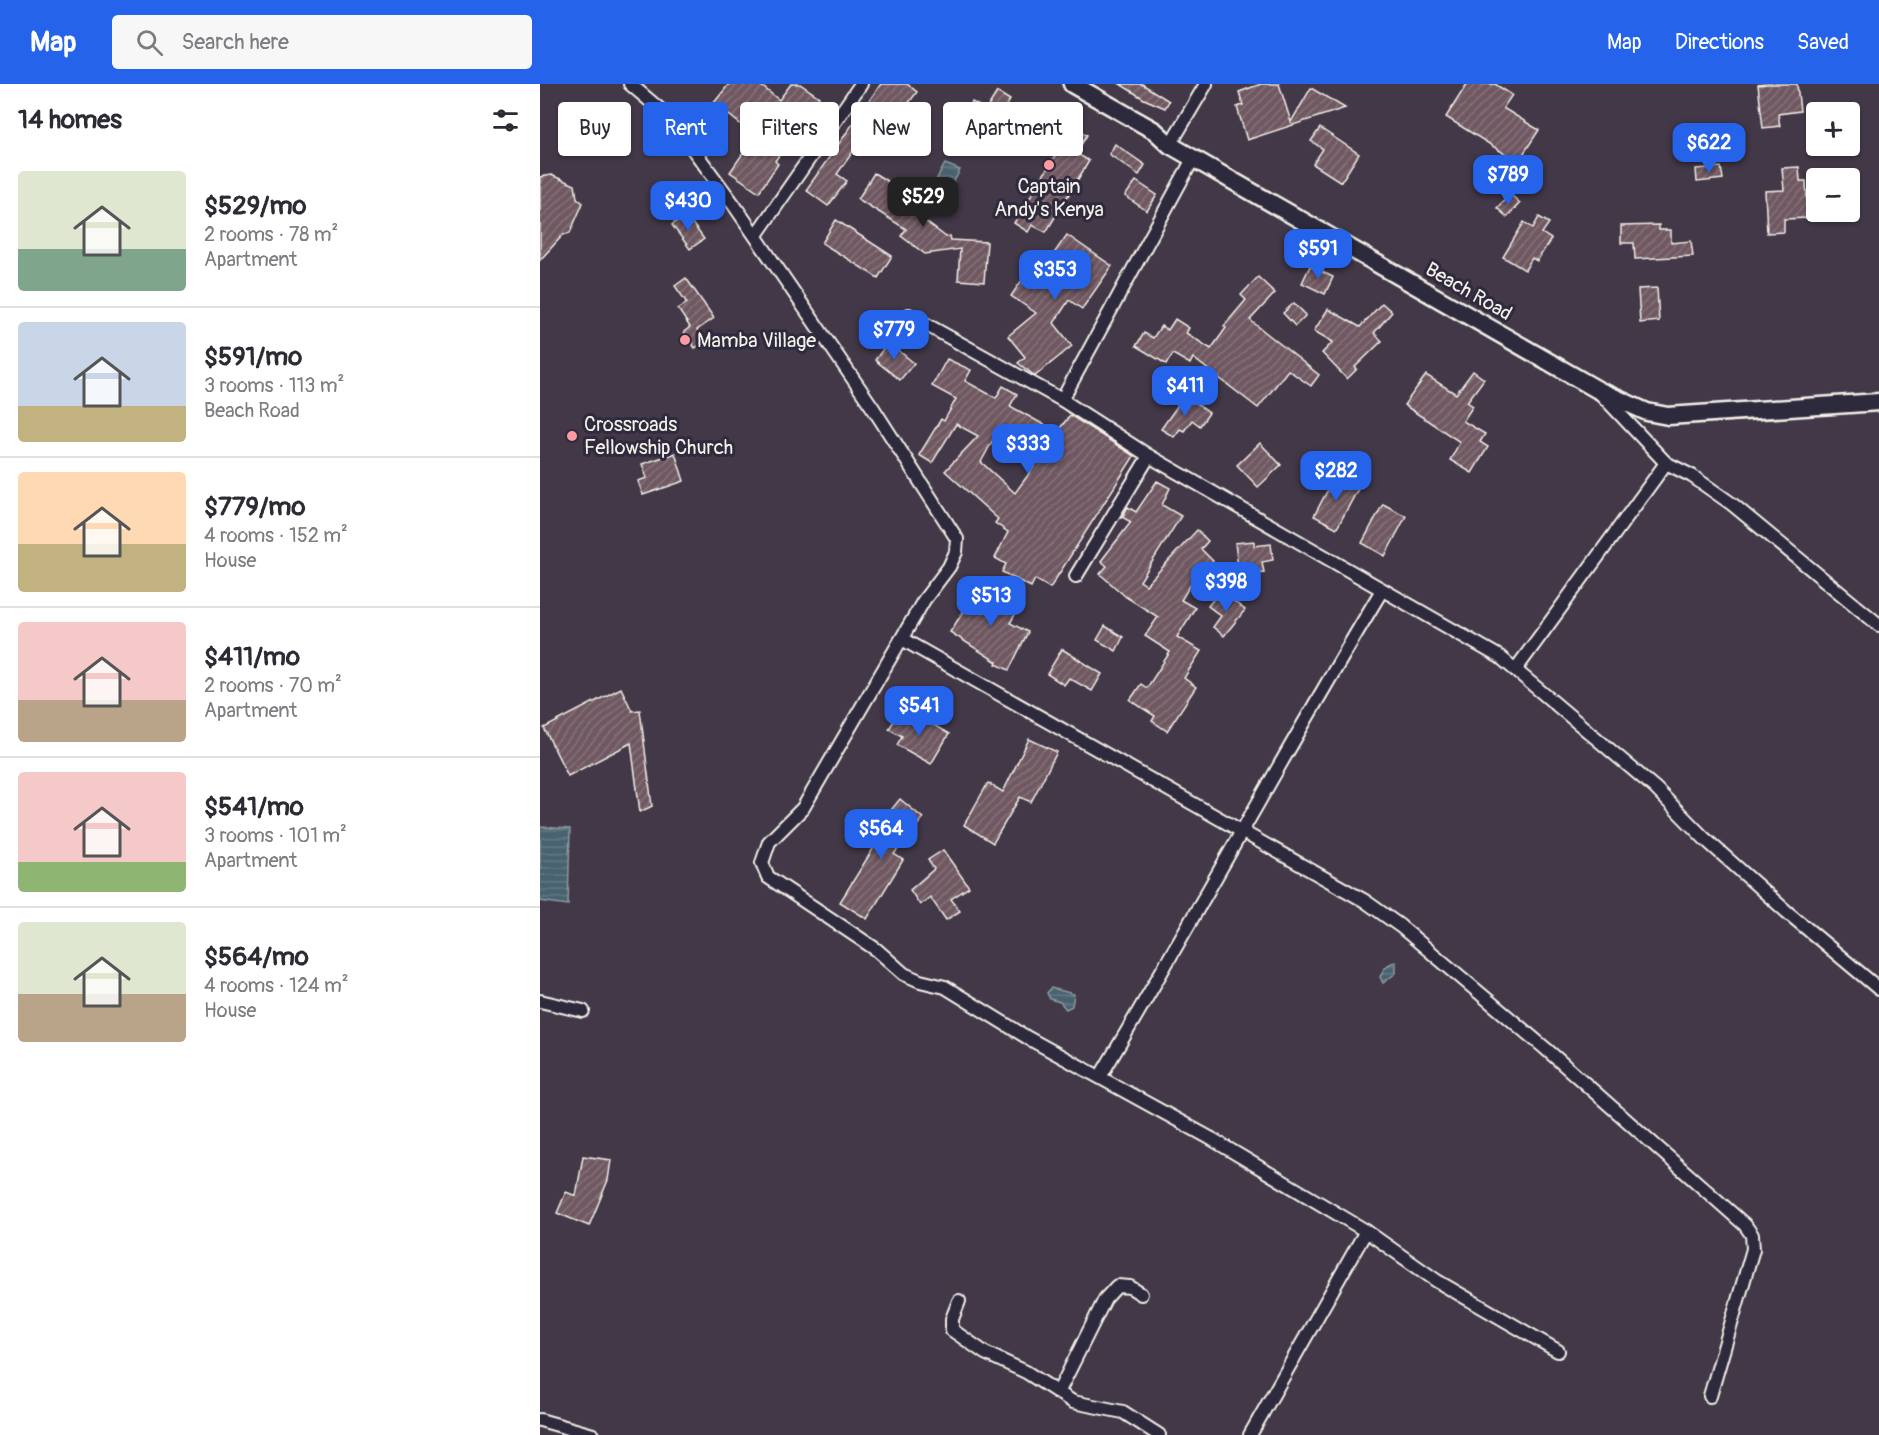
<!DOCTYPE html>
<html lang="en">
<head>
<meta charset="utf-8">
<style>
  :root { --surface:#fff; --page:#f7f7f7; --text:#2b2b33; --muted:#7c7c81; --line:#e1e1e2; --accent:#2563eb }
  body { margin:0; font-family:Pangolin,sans-serif; background:var(--page); color:var(--text); height:100vh; display:flex; flex-direction:column; font-size:22px; white-space:nowrap }
  * { box-sizing:border-box; margin:0 }
  p { font-size:20px; color:var(--muted) }
  .icon { flex:none; width:33px; height:33px; fill:none; stroke:currentColor; stroke-width:2; stroke-linecap:round; stroke-linejoin:round }
  .map { position:relative; flex:1; overflow:hidden }
  .drawer { display:flex; flex-direction:column; background:var(--surface); width:540px }
  .drawer>* { flex:none }
  .hud { position:absolute; left:18px; top:18px; width:570px; height:54px; display:flex; gap:12px }
  .buttons { position:absolute; left:1266px; top:18px; display:grid; gap:12px }
  .buttons a { display:grid; place-items:center; width:54px; height:54px; border-radius:6px; background:var(--surface); box-shadow:0 2px 4px #0004; font-size:30px }
  .price { position:absolute; translate:-50% -51px; padding:0 14px; border-radius:12px; background:var(--accent); color:#fff; font-size:20px; line-height:39px; filter:drop-shadow(0 2px 3px #0008) }
  .price::after { content:''; position:absolute; left:50%; top:36px; width:18px; height:14px; margin-left:-9px; background:inherit; clip-path:polygon(0 0,100% 0,50% 100%) }
  .price.active { background:#222; color:#fff }
  ul { padding:0; list-style:none }
  li { display:flex; align-items:center; gap:18px; height:150px; padding:0 18px }
  li+li { border-top:2px solid var(--line) }
  li span { display:grid; place-items:center; flex:none; width:168px; height:120px; border-radius:6px; color:#555 }
  li>.icon { margin-inline-start:auto }
  span .icon { width:72px; height:72px; fill:#fffc; stroke-width:1 }
  li b { font-size:26px }
  h2 { display:flex; justify-content:space-between; align-items:center; height:72px; padding:0 18px; font-size:26px }
  .chip { padding:0 21px; border-radius:6px; background:var(--surface); box-shadow:0 2px 4px #0004; font-size:21px; line-height:54px }
  .chip.active { background:var(--accent); color:#fff }
  header { display:flex; align-items:center; gap:36px; box-sizing:border-box; height:84px; padding:0 30px; background:var(--accent); color:#fff }
  header strong { font-size:28px }
  nav { display:flex; gap:33px; margin-inline-start:auto; font-size:21px }
  .search { width:420px; height:54px; background:var(--page); display:flex; align-items:center; gap:15px; box-sizing:border-box; padding:0 21px; border-radius:6px; color:var(--muted); font-size:22px }
  main { display:flex; flex:1; min-height:0 }
  .map>svg:first-child { display:block }
</style>
</head>
<body>
<header>
<strong>Map</strong>
<div class="search"><svg class="icon" aria-label="search" viewBox="0 0 24 24"><circle cx="10" cy="10" r="6"/><path d="M15 15l6 6"/></svg>Search here</div>
<nav><a>Map</a><a>Directions</a><a>Saved</a></nav>
</header>
<main>
<section class="drawer">
<h2>14 homes<svg class="icon" aria-label="filters" viewBox="0 0 24 24"><path d="M4 7h16M4 17h16"/><circle cx="9" cy="7" r="2"/><circle cx="15" cy="17" r="2"/></svg></h2>
<ul>
<li><span style="background:linear-gradient(#dfe7d0 65%,#7fa58c 0)"><svg class="icon" aria-label="home" viewBox="0 0 24 24"><path d="M3 11l9-7 9 7M6 9v11h12V9"/></svg></span><div><b>$529/mo</b><p>2 rooms · 78 m²</p><p>Apartment</p></div></li>
<li><span style="background:linear-gradient(#c9d6e8 70%,#c2b280 0)"><svg class="icon" aria-label="home" viewBox="0 0 24 24"><path d="M3 11l9-7 9 7M6 9v11h12V9"/></svg></span><div><b>$591/mo</b><p>3 rooms · 113 m²</p><p>Beach Road</p></div></li>
<li><span style="background:linear-gradient(#ffd9b3 60%,#c2b280 0)"><svg class="icon" aria-label="home" viewBox="0 0 24 24"><path d="M3 11l9-7 9 7M6 9v11h12V9"/></svg></span><div><b>$779/mo</b><p>4 rooms · 152 m²</p><p>House</p></div></li>
<li><span style="background:linear-gradient(#f6c9c9 65%,#b9a48a 0)"><svg class="icon" aria-label="home" viewBox="0 0 24 24"><path d="M3 11l9-7 9 7M6 9v11h12V9"/></svg></span><div><b>$411/mo</b><p>2 rooms · 70 m²</p><p>Apartment</p></div></li>
<li><span style="background:linear-gradient(#f6c9c9 75%,#8fb573 0)"><svg class="icon" aria-label="home" viewBox="0 0 24 24"><path d="M3 11l9-7 9 7M6 9v11h12V9"/></svg></span><div><b>$541/mo</b><p>3 rooms · 101 m²</p><p>Apartment</p></div></li>
<li><span style="background:linear-gradient(#dfe7d0 60%,#b9a48a 0)"><svg class="icon" aria-label="home" viewBox="0 0 24 24"><path d="M3 11l9-7 9 7M6 9v11h12V9"/></svg></span><div><b>$564/mo</b><p>4 rooms · 124 m²</p><p>House</p></div></li>
</ul>
</section>
<div class="map">
<svg width="1339" height="1351" viewBox="0 0 1339 1351">
  <defs>
    <pattern id="water-rules" width="6" height="5" patternUnits="userSpaceOnUse" patternTransform="scale(1.5)"><rect width="6" height="5" fill="#496270"/><path d="M0 2.5h6" fill="none" stroke="#647984"/></pattern>
    <pattern id="building-hatch" width="6" height="6" patternUnits="userSpaceOnUse" patternTransform="scale(1.5)"><rect width="6" height="6" fill="#705962"/><path d="M-1 1l2-2M0 6l6-6M5 7l2-2" fill="none" stroke="#857178"/></pattern>
  </defs>
  <rect width="100%" height="100%" fill="#423848"/>
  <filter id="ink" filterUnits="userSpaceOnUse"><feTurbulence type="fractalNoise" baseFrequency=".0167" numOctaves="2"/><feDisplacementMap in="SourceGraphic" scale="12" xChannelSelector="R" yChannelSelector="G"/><feConvolveMatrix kernelMatrix="1 2 1 2 8 2 1 2 1" color-interpolation-filters="sRGB"/></filter>
  <g filter="url(#ink)">
    <g fill="url(#water-rules)" stroke="#8d9ba0" stroke-width="1.5">
      <polygon points="405,80 420,86 406,113 391,105"/>
      <polygon points="0,743 30,745 28,821 0,817"/>
      <path d="M 856,878 L 856,889 L 843,899 L 840,893 C 843,885 847,879 856,878 Z"/>
      <polygon points="511,904 534,910 532,922 526,925 520,918 510,915 507,909"/>
    </g>
    <g fill="url(#building-hatch)" stroke="#f4f1e8" stroke-width="1.5" fill-rule="evenodd">
      <polygon points="189,0 219,0 239,16 251,0 260,0 279,13 235,77 238,80 219,108 190,88 215,52 174,19"/>
      <polygon points="341,0 367,0 377,8 344,52 331,42 297,90 307,97 288,122 266,106"/>
      <polygon points="580,0 602,0 629,17 625,24 604,15"/>
      <polygon points="721,0 739,0 751,38 771,4 805,24 707,56 697,23 703,21 699,8"/>
      <polygon points="927,0 955,0 972,11 963,24 999,46 978,78 906,33"/>
      <polygon points="1227,0 1257,0 1260,27 1238,30 1240,42 1223,44 1218,1"/>
      <polygon points="457,8 470,16 451,48 424,32 432,18 446,26"/>
      <polygon points="498,22 502,33 479,41 475,30"/>
      <polygon points="517,34 547,51 536,69 549,77 506,148 492,141 488,148 474,139 522,61 506,50"/>
      <polygon points="780,44 819,70 801,98 773,80 783,65 771,57"/>
      <polygon points="575,60 605,81 599,91 569,70"/>
      <polygon points="1181,83 1183,95 1157,98 1156,85"/>
      <polygon points="1259,83 1260,97 1266,97 1268,134 1244,135 1244,148 1227,149 1225,107 1244,106 1242,84"/>
      <polygon points="334,89 375,114 369,125 406,153 410,152 411,156 447,158 444,198 418,196 420,165 385,170 361,152 366,145 318,115"/>
      <polygon points="11,91 35,101 37,114 43,119 30,149 23,151 0,176 0,93"/>
      <polygon points="596,97 617,111 607,127 585,112"/>
      <polygon points="970,110 980,119 967,133 957,124"/>
      <polygon points="146,131 164,155 150,165 132,141"/>
      <polygon points="999,133 1009,139 1002,149 1011,155 997,177 992,174 985,186 963,173 984,138 993,144"/>
      <polygon points="296,136 352,172 338,194 282,159"/>
      <polygon points="1119,141 1119,146 1131,146 1131,159 1151,157 1153,172 1095,175 1094,159 1081,159 1081,142"/>
      <polygon points="527,151 572,182 542,225 529,216 514,239 532,262 495,292 478,279 485,273 468,252 496,229 471,212 491,183 500,189"/>
      <polygon points="770,182 793,193 785,210 762,199"/>
      <polygon points="718,193 735,209 710,236 779,291 771,302 748,286 718,324 653,274 650,280 633,270 626,280 596,262 604,249 613,254 621,242 628,246 635,235 649,244 646,249 671,265 686,244 684,242 706,216 701,211"/>
      <polygon points="146,194 174,234 157,246 165,258 155,264 144,248 150,243 138,225 147,219 135,202"/>
      <polygon points="1117,204 1119,237 1100,239 1098,205"/>
      <polygon points="754,219 766,231 755,242 743,229"/>
      <polygon points="842,219 852,228 834,249 842,257 815,283 817,285 807,295 782,269 793,258 774,247 788,225 820,243"/>
      <polygon points="348,258 374,279 360,296 335,276"/>
      <path d="M 407,275 L 431,286 L 425,297 L 456,314 L 463,302 L 477,310 L 470,322 L 517,348 L 530,331 L 594,372 L 510,504 L 495,495 L 491,503 L 462,488 L 466,480 L 455,474 L 468,448 L 455,439 L 458,435 L 405,387 L 438,352 L 416,340 L 392,379 L 379,371 L 401,335 L 404,337 L 416,315 L 392,302 ZM 453,356 L 496,380 L 475,409 L 441,378 Z"/>
      <polygon points="933,287 944,295 927,318 933,322 923,337 945,350 940,358 948,363 932,389 910,376 920,358 864,321 886,291 916,310"/>
      <polygon points="645,311 669,329 660,342 652,336 644,347 640,345 634,353 621,345"/>
      <polygon points="720,359 741,381 718,403 697,381"/>
      <polygon points="135,369 144,397 103,411 98,397 107,394 102,380"/>
      <polygon points="795,392 818,405 797,444 774,432"/>
      <polygon points="617,397 630,404 622,421 641,432 600,497 606,501 657,446 668,457 661,465 673,477 662,489 659,487 641,516 655,524 637,553 661,567 644,594 656,603 627,647 612,637 615,632 590,616 601,600 607,604 630,568 605,552 618,533 586,513 560,490 567,482 561,477 591,438 582,433 588,423 596,428"/>
      <polygon points="843,420 866,432 845,472 822,459"/>
      <polygon points="714,457 714,462 731,460 733,476 722,478 724,488 699,491 695,459"/>
      <polygon points="441,500 479,524 470,539 488,548 469,586 456,580 457,578 410,548"/>
      <polygon points="680,507 705,526 684,552 673,543 681,532 668,522"/>
      <polygon points="565,542 583,553 576,567 557,556"/>
      <polygon points="522,565 562,590 552,607 529,594 524,601 507,590"/>
      <polygon points="81,604 92,627 100,626 112,722 100,728 91,659 28,692 4,644"/>
      <polygon points="370,627 409,650 391,680 357,661 362,652 349,645 356,633 364,637"/>
      <polygon points="489,655 517,668 491,718 480,713 453,759 424,741 448,699 463,708"/>
      <polygon points="360,715 383,734 354,770 363,776 327,835 300,818 338,757 331,751"/>
      <polygon points="403,766 429,803 411,815 420,827 406,836 390,813 380,821 370,806 394,785 388,776"/>
      <polygon points="43,1072 71,1076 68,1096 49,1142 17,1129 26,1108 36,1112"/>
    </g>
    <g fill="none" stroke-linecap="round" stroke-linejoin="round">
      <g stroke="#f4f1e8" stroke-width="16">
        <g id="street">
          <polyline points="90,0 129,33 192,118 333,324 417,455 416,468 409,483 384,516 263,724 229,758 222,779 228,793 337,866 364,890 380,897 405,903 488,954 670,1054 826,1147 897,1197 1018,1267"/>
          <polyline points="630,61 666,0"/>
          <polyline points="216,151 321,0"/>
          <polyline points="369,231 522,316 609,372 960,573 1115,704 1164,754 1247,828 1339,905"/>
          <polyline points="1060,309 1126,379 1152,392 1192,420 1339,541"/>
          <polyline points="522,316 654,73"/>
          <polyline points="536,492 609,372"/>
          <polyline points="362,555 825,817 860,842 1006,965 1205,1141 1212,1151 1213,1165 1170,1312"/>
          <polyline points="976,585 1126,379"/>
          <polyline points="0,917 43,927"/>
          <path d="M 560,993 C 656,832 745,667 842,506"/>
          <polyline points="419,1217 412,1235 412,1246 445,1269 486,1288 533,1318 583,1328 619,1351"/>
          <polyline points="519,1307 565,1215 577,1202 590,1203 601,1210"/>
          <polyline points="0,1336 53,1351"/>
          <polyline points="710,1351 826,1147"/>
        </g>
      </g>
      <g stroke="#f4f1e8" stroke-width="21">
        <polyline id="secondary" points="532,0 615,47 630,61 1058,306 1107,328 1128,332 1339,318"/>
      </g>
      <use href="#street" stroke="#2f2a3d" stroke-width="12"/>
      <use href="#secondary" stroke="#2f2a3d" stroke-width="16"/>
    </g>
  </g>
  <g fill="#ff9aa2" stroke="#2f2a3d" stroke-width="2">
    <circle cx="509" cy="81" r="6"/>
    <circle cx="145" cy="256" r="6"/>
    <circle cx="32" cy="352" r="6"/>
  </g>
  <g text-anchor="middle" stroke-width="6" stroke-linejoin="round" paint-order="stroke">
    <g font-size="20" fill="#f4f1e8" stroke="#2f2a3d" text-anchor="start">
      <text x="509" y="109" text-anchor="middle">Captain<tspan x="509" dy="23">Andy's Kenya</tspan></text>
      <text x="157" y="263">Mamba Village</text>
      <text x="44" y="347">Crossroads<tspan x="44" dy="23">Fellowship Church</tspan></text>
    </g>
    <g font-size="20" fill="#f4f1e8" stroke="#2f2a3d">
      <text transform="translate(929 207) rotate(30)" y="7">Beach Road</text>
    </g>
  </g>
</svg>
<div class="buttons">
<a>+</a>
<a>−</a>
</div>
<b class="price" style="left:1169px;top:90px">$622</b>
<b class="price" style="left:968px;top:122px">$789</b>
<b class="price active" style="left:383px;top:144px">$529</b>
<b class="price" style="left:148px;top:148px">$430</b>
<b class="price" style="left:778px;top:196px">$591</b>
<b class="price" style="left:515px;top:217px">$353</b>
<b class="price" style="left:354px;top:277px">$779</b>
<b class="price" style="left:645px;top:333px">$411</b>
<b class="price" style="left:488px;top:391px">$333</b>
<b class="price" style="left:796px;top:418px">$282</b>
<b class="price" style="left:686px;top:529px">$398</b>
<b class="price" style="left:451px;top:543px">$513</b>
<b class="price" style="left:379px;top:653px">$541</b>
<b class="price" style="left:341px;top:776px">$564</b>
<div class="hud">
<a class="chip">Buy</a>
<a class="chip active">Rent</a>
<a class="chip">Filters</a>
<a class="chip">New</a>
<a class="chip">Apartment</a>
</div>
</div>
</main>
</body>
</html>
